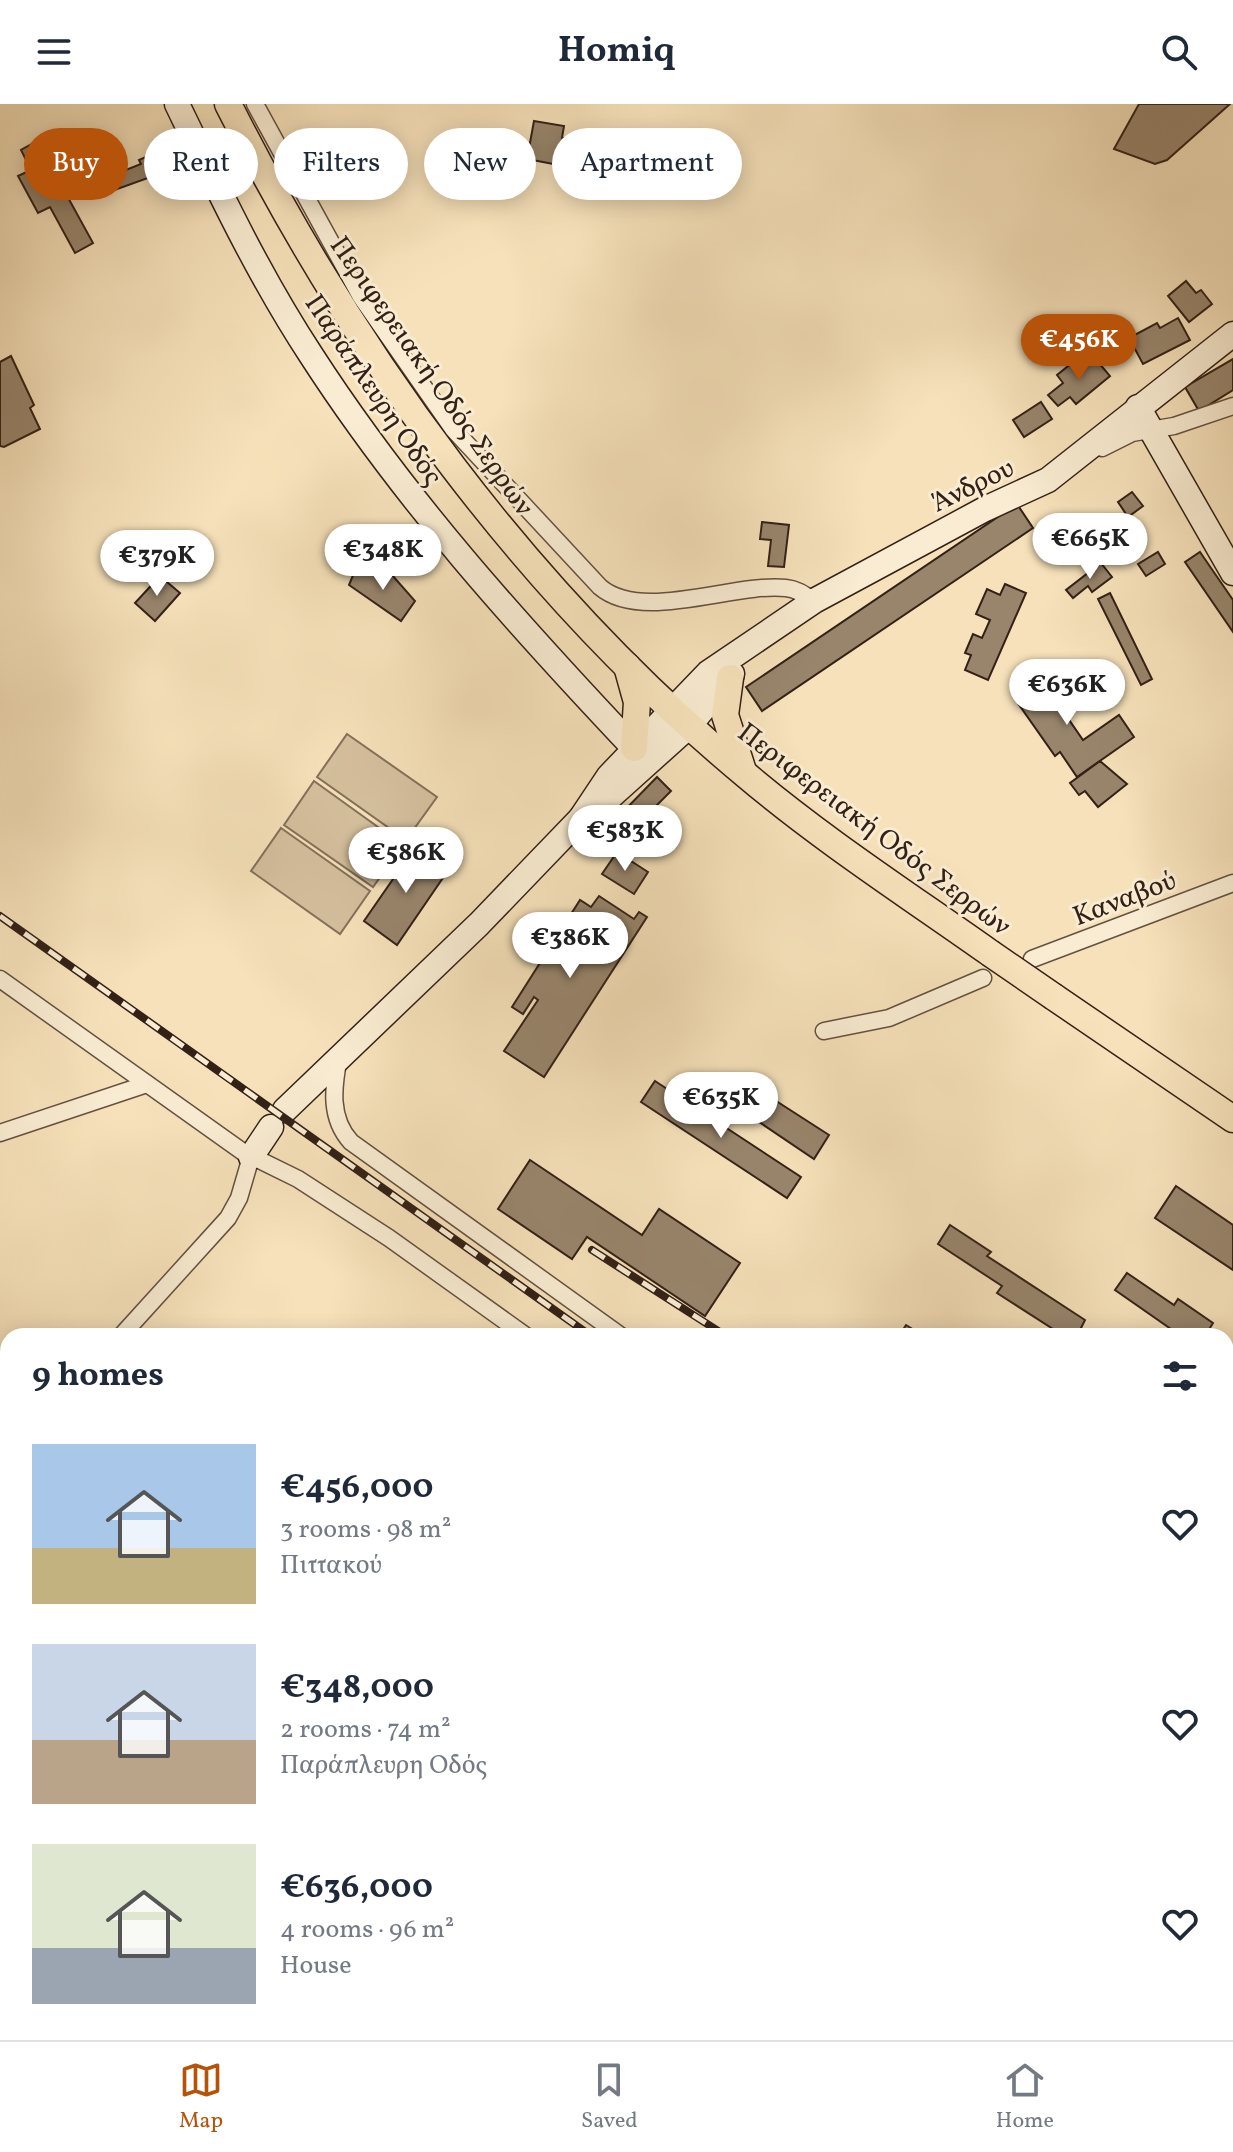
<!DOCTYPE html>
<html lang="en">
<head>
<meta charset="utf-8">
<style>
  :root { --surface:#fff; --page:#f2f2f3; --text:#1f2937; --muted:#747a83; --line:#e0e1e3; --accent:#b45309 }
  body { margin:0; font-family:Vollkorn,serif; background:var(--page); color:var(--text); height:100vh; display:flex; flex-direction:column; font-size:30px; white-space:nowrap }
  * { box-sizing:border-box; margin:0 }
  p { font-size:26px; color:var(--muted) }
  .icon { flex:none; width:44px; height:44px; fill:none; stroke:currentColor; stroke-width:2; stroke-linecap:round; stroke-linejoin:round }
  .map { position:relative; flex:1; overflow:hidden }
  .panel { position:absolute; left:0px; top:1224px; width:1234px; height:712px; display:flex; flex-direction:column; background:var(--surface); border-radius:24px 24px 0 0; box-shadow:0 4px 20px #0003 }
  .panel>* { flex:none }
  .top-card { position:absolute; left:24px; top:24px; width:800px; height:72px; display:flex; gap:16px }
  .price { position:absolute; translate:-50% -68px; padding:0 18px; border-radius:28px; background:#fff; color:#222; font-size:26px; line-height:52px; filter:drop-shadow(0 2px 4px #0008) }
  .price::after { content:''; position:absolute; left:50%; top:48px; width:24px; height:18px; margin-left:-12px; background:inherit; clip-path:polygon(0 0,100% 0,50% 100%) }
  .price.active { background:var(--accent); color:#fff }
  ul { padding:0; list-style:none }
  li { display:flex; align-items:center; gap:24px; height:200px; padding:0 32px }
  li span { display:grid; place-items:center; flex:none; width:224px; height:160px; border-radius:0px; color:#555 }
  li>.icon { margin-inline-start:auto }
  span .icon { width:96px; height:96px; fill:#fffc; stroke-width:1 }
  li b { font-size:34px }
  h2 { display:flex; justify-content:space-between; align-items:center; height:96px; padding:0 32px; font-size:34px }
  .chip { padding:0 28px; border-radius:36px; background:var(--surface); box-shadow:0 4px 20px #0003; font-size:28px; line-height:72px }
  .chip.active { background:var(--accent); color:#fff }
  header { display:flex; justify-content:space-between; align-items:center; height:104px; padding:0 32px; background:var(--surface); font-size:36px; font-weight:700 }
  .dock { display:flex; justify-content:space-around; align-items:center; height:112px; border-top:2px solid var(--line); background:var(--surface); font-size:22px; color:var(--muted) }
  .dock a { display:grid; justify-items:center; gap:4px }
  .dock .active { color:var(--accent) }
  .map>svg:first-child { display:block }
</style>
</head>
<body>
<header><svg class="icon" aria-label="menu" viewBox="0 0 24 24"><path d="M4 6h16M4 12h16M4 18h16"/></svg>Homiq<svg class="icon" aria-label="search" viewBox="0 0 24 24"><circle cx="10" cy="10" r="6"/><path d="M15 15l6 6"/></svg></header>
<div class="map">
<svg width="1233" height="1936" viewBox="0 0 1233 1936">
  <rect width="100%" height="100%" fill="#f6e1ba"/>
  <filter id="stains"><feTurbulence type="fractalNoise" baseFrequency=".0025" numOctaves="4"/><feColorMatrix values="0 0 0 0 .2 0 0 0 0 .09 0 0 0 0 .02 0 0 0 .5 -.17"/></filter>
  <radialGradient id="worn" r=".72"><stop offset=".6" stop-color="#630" stop-opacity="0"/><stop offset="1" stop-color="#630" stop-opacity=".3"/></radialGradient>
  <g fill="#d5c09e" stroke="#84705a" stroke-width="2">
    <polygon points="347,630 437,693 406,736 317,673"/>
    <polygon points="314,677 403,741 373,783 284,721"/>
    <polygon points="281,724 370,787 340,830 251,767"/>
  </g>
  <g fill="#98856c" stroke="#332117" stroke-width="2">
    <polygon points="1139,0 1230,0 1167,56 1155,60 1114,45"/>
    <polygon points="534,17 564,22 562,34 569,35 564,62 527,55"/>
    <polygon points="37,37 93,139 75,149 50,103 38,109 18,72 31,66 21,46"/>
    <polygon points="150,51 159,70 109,88 103,75 141,60 139,56"/>
    <polygon points="1186,177 1196,189 1201,186 1212,200 1189,218 1168,192"/>
    <polygon points="1178,214 1190,236 1143,260 1129,234 1157,219 1160,224"/>
    <polygon points="11,252 34,301 30,304 40,325 4,343 0,342 0,258"/>
    <polygon points="1093,252 1110,272 1076,300 1070,293 1058,302 1048,291 1063,279 1057,271 1072,259 1077,265"/>
    <polygon points="1233,255 1233,286 1199,307 1185,283"/>
    <polygon points="1041,298 1052,315 1024,333 1013,316"/>
    <polygon points="1132,388 1143,402 1128,413 1118,398"/>
    <polygon points="1017,400 1033,424 762,607 746,583"/>
    <polygon points="762,418 789,421 784,463 768,462 771,436 760,435"/>
    <polygon points="1158,448 1165,460 1146,472 1138,460"/>
    <polygon points="1200,448 1233,496 1233,528 1185,458"/>
    <polygon points="1101,459 1112,473 1092,488 1088,482 1073,494 1066,486"/>
    <polygon points="356,464 392,471 415,497 401,517 349,481"/>
    <polygon points="160,472 180,489 155,517 135,499"/>
    <polygon points="1005,480 1026,489 988,576 965,566 971,551 965,549 973,530 982,534 990,516 976,510 987,485 1000,491"/>
    <polygon points="1110,489 1152,575 1141,581 1098,495"/>
    <polygon points="1032,562 1083,636 1119,611 1134,633 1077,673 1060,648 1055,652 1015,595 1025,588 1015,574"/>
    <polygon points="1100,657 1127,680 1098,703 1085,687 1079,691 1070,679"/>
    <polygon points="657,673 671,687 631,727 617,714"/>
    <polygon points="416,742 449,765 397,841 364,817"/>
    <polygon points="617,748 648,768 634,790 602,770"/>
    <polygon points="599,792 634,815 639,808 647,813 544,973 504,947 538,896 534,893 523,910 512,903 580,796 591,803"/>
    <polygon points="742,975 829,1031 814,1055 728,997"/>
    <polygon points="655,977 801,1073 787,1094 641,998"/>
    <polygon points="530,1056 642,1131 659,1105 740,1159 705,1212 587,1133 572,1155 498,1105"/>
    <polygon points="1176,1082 1233,1121 1233,1166 1155,1114"/>
    <polygon points="950,1121 991,1148 987,1152 1085,1216 1081,1224 1093,1232 1064,1232 997,1189 1002,1182 938,1140"/>
    <polygon points="1127,1169 1174,1201 1178,1195 1213,1219 1205,1232 1181,1232 1115,1186"/>
    <polygon points="906,1221 924,1232 899,1232"/>
    <polygon points="0,1488 8,1500 8,1561 0,1549"/>
    <polygon points="562,1928 577,1928 583,1936 567,1936"/>
    <polygon points="678,1928 716,1928 724,1936 686,1936"/>
  </g>
  <g fill="none" stroke-linecap="round" stroke-linejoin="round">
    <g stroke="#645140" stroke-width="19">
      <g id="street">
        <path d="M 255,0 L 361,193 L 453,325 L 600,483 C 642,519 735,478 786,484 C 797,485 805,491 814,497"/>
        <polyline points="1102,344 1132,329 1174,322 1233,302"/>
        <polyline points="1032,855 1233,779"/>
        <polyline points="0,875 243,1048 298,1075 389,1134 526,1232"/>
        <polyline points="824,927 889,914 983,874"/>
        <path d="M 339,953 C 333,983 329,1014 351,1038 L 621,1232"/>
        <polyline points="0,1029 147,980"/>
        <polyline points="121,1232 228,1114 239,1094 251,1053"/>
        <polyline points="0,1333 8,1328"/>
        <polyline points="1226,1368 1233,1366"/>
        <polyline points="0,1692 8,1689"/>
        <polyline points="1226,1723 1233,1728"/>
      </g>
    </g>
    <g stroke="#332117" stroke-width="27">
      <g id="secondary">
        <path d="M 177,0 C 218,85 259,172 311,251 C 404,395 517,520 634,644"/>
        <polyline points="1138,303 1233,469"/>
        <polyline points="581,714 609,672 708,569 814,497 985,405 1048,376 1233,230"/>
        <polyline points="285,1006 479,820 581,714 610,693 689,622 732,570"/>
        <polyline points="251,1053 271,1023"/>
      </g>
    </g>
    <g stroke="#332117" stroke-width="29">
      <g id="primary">
        <path d="M 228,0 C 355,253 527,489 746,671 C 823,736 908,791 990,849"/>
        <polyline points="627,562 637,598 634,644"/>
        <polyline points="730,574 725,611 743,667"/>
        <polyline points="1054,893 1233,1015"/>
      </g>
    </g>
    <use href="#street" stroke="#f9ecd2" stroke-width="16"/>
    <use href="#secondary" stroke="#f9ecd2" stroke-width="24"/>
    <use href="#primary" stroke="#f6e1ba" stroke-width="26"/>
    <g stroke="#332117" stroke-width="8">
      <g id="rail">
        <polyline points="0,812 591,1232"/>
        <polyline points="592,1146 726,1232"/>
        <polyline points="1226,1670 1233,1678"/>
        <polyline points="1226,1691 1233,1696"/>
      </g>
    </g>
    <use href="#rail" stroke="#f9ecd2" stroke-width="5" stroke-dasharray="15" stroke-linecap="butt"/>
    <g stroke="#332117" stroke-width="29" stroke-linecap="butt">
      <polyline id="primary-bridge" points="990,849 1054,893"/>
    </g>
    <use href="#primary-bridge" stroke="#f6e1ba" stroke-width="26"/>
  </g>
  <g text-anchor="middle" stroke-width="6" stroke-linejoin="round" paint-order="stroke">
    <g font-size="28" fill="#332117" stroke="#f9ecd2">
      <text transform="translate(433 271) rotate(55)" y="10">Περιφερειακή Οδός Σερρών</text>
      <text transform="translate(375 285) rotate(56)" y="10">Παράπλευρη Οδός</text>
      <text transform="translate(972 380) rotate(-26)" y="10">Άνδρου</text>
      <text transform="translate(875 724) rotate(37)" y="10">Περιφερειακή Οδός Σερρών</text>
      <text transform="translate(1124 793) rotate(-21)" y="10">Καναβού</text>
    </g>
  </g>
  <rect width="100%" height="100%" filter="url(#stains)"/>
  <rect width="100%" height="100%" fill="url(#worn)"/>
</svg>
<b class="price active" style="left:1079px;top:278px">€456K</b>
<b class="price" style="left:1090px;top:477px">€665K</b>
<b class="price" style="left:383px;top:488px">€348K</b>
<b class="price" style="left:157px;top:494px">€379K</b>
<b class="price" style="left:1067px;top:623px">€636K</b>
<b class="price" style="left:625px;top:769px">€583K</b>
<b class="price" style="left:406px;top:791px">€586K</b>
<b class="price" style="left:570px;top:876px">€386K</b>
<b class="price" style="left:721px;top:1036px">€635K</b>
<div class="top-card">
<a class="chip active">Buy</a>
<a class="chip">Rent</a>
<a class="chip">Filters</a>
<a class="chip">New</a>
<a class="chip">Apartment</a>
</div>
<section class="panel">
<h2>9 homes<svg class="icon" aria-label="filters" viewBox="0 0 24 24"><path d="M4 7h16M4 17h16"/><circle cx="9" cy="7" r="2"/><circle cx="15" cy="17" r="2"/></svg></h2>
<ul>
<li><span style="background:linear-gradient(#a9c7e8 65%,#c2b280 0)"><svg class="icon" aria-label="home" viewBox="0 0 24 24"><path d="M3 11l9-7 9 7M6 9v11h12V9"/></svg></span><div><b>€456,000</b><p>3 rooms · 98 m²</p><p>Πιττακού</p></div><svg class="icon" aria-label="heart" viewBox="0 0 24 24"><path d="M12 20l-8-8c-3-5 5-10 8-4 3-6 11-1 8 4z"/></svg></li>
<li><span style="background:linear-gradient(#c9d6e8 60%,#b9a48a 0)"><svg class="icon" aria-label="home" viewBox="0 0 24 24"><path d="M3 11l9-7 9 7M6 9v11h12V9"/></svg></span><div><b>€348,000</b><p>2 rooms · 74 m²</p><p>Παράπλευρη Οδός</p></div><svg class="icon" aria-label="heart" viewBox="0 0 24 24"><path d="M12 20l-8-8c-3-5 5-10 8-4 3-6 11-1 8 4z"/></svg></li>
<li><span style="background:linear-gradient(#dfe7d0 65%,#9aa5b1 0)"><svg class="icon" aria-label="home" viewBox="0 0 24 24"><path d="M3 11l9-7 9 7M6 9v11h12V9"/></svg></span><div><b>€636,000</b><p>4 rooms · 96 m²</p><p>House</p></div><svg class="icon" aria-label="heart" viewBox="0 0 24 24"><path d="M12 20l-8-8c-3-5 5-10 8-4 3-6 11-1 8 4z"/></svg></li>
</ul>
</section>
</div>
<nav class="dock">
<a class="active"><svg class="icon" aria-label="map" viewBox="0 0 24 24"><path d="M3 6l6-2 6 2 6-2v14l-6 2-6-2-6 2zM9 4v14M15 6v14"/></svg>Map</a>
<a><svg class="icon" aria-label="saved" viewBox="0 0 24 24"><path d="M7 4h10v16l-5-4-5 4z"/></svg>Saved</a>
<a><svg class="icon" aria-label="home" viewBox="0 0 24 24"><path d="M3 11l9-7 9 7M6 9v11h12V9"/></svg>Home</a>
</nav>
</body>
</html>
